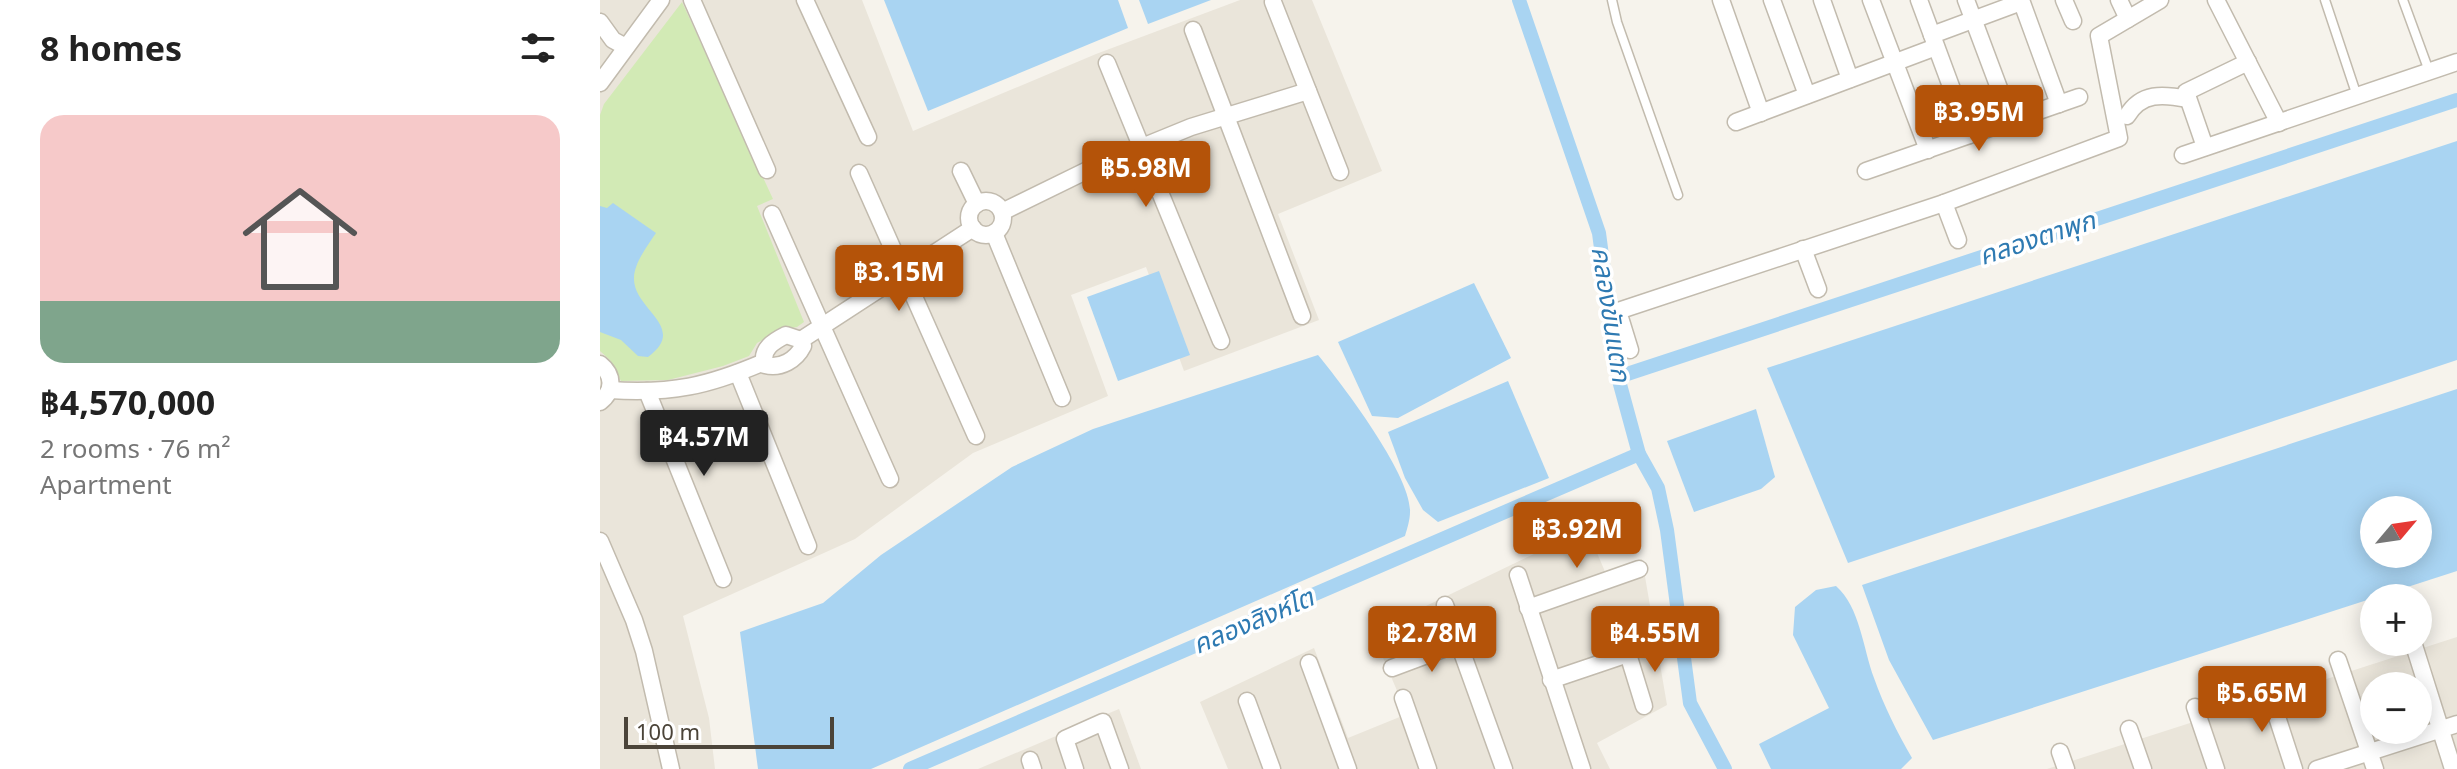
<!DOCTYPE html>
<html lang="en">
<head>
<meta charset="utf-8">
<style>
  :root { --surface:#fff; --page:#f2f2f2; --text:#222; --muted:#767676; --line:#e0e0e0; --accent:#b45309 }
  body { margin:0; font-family:"Noto Sans","Noto Sans Thai",sans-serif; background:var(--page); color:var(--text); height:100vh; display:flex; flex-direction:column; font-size:30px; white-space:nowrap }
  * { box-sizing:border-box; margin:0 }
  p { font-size:26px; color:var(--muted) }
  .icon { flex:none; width:44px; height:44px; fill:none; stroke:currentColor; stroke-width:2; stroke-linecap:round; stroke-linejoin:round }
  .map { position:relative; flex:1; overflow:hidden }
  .sheet { display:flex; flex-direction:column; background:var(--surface); width:600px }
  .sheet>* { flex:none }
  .needle { width:52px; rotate:61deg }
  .buttons { position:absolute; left:1760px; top:496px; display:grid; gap:16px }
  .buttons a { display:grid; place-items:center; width:72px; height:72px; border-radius:50%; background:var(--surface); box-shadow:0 4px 20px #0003; font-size:40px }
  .scale { position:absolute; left:24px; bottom:20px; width:210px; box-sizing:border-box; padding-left:8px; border:4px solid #4b4439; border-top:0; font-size:22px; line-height:28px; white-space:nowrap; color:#4b4439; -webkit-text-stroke:6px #fff; paint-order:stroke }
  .price { position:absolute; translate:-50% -68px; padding:0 18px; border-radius:8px; background:var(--accent); color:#fff; font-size:26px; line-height:52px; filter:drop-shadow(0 2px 4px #0008) }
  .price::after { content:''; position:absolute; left:50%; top:48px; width:24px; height:18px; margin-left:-12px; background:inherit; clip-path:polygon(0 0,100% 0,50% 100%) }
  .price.active { background:#222; color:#fff }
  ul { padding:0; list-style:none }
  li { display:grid; align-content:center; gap:16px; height:424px; padding:0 40px }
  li+li { border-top:2px solid var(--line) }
  li span { display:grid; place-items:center; height:248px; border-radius:24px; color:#555 }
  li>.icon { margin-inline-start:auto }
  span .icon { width:144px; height:144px; fill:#fffc; stroke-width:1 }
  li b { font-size:34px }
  h2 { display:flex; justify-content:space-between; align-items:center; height:96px; padding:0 40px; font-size:34px }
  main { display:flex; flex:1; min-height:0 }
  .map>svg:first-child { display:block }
</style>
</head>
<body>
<main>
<section class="sheet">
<h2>8 homes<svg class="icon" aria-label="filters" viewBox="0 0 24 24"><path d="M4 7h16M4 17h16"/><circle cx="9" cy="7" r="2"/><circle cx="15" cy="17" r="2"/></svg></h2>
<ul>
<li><span style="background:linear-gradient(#f6c9c9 75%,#7fa58c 0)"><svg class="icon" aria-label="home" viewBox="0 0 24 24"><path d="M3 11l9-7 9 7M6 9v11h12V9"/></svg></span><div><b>฿4,570,000</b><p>2 rooms · 76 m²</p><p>Apartment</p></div></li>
</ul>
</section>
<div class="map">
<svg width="1857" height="769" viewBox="0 0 1857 769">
  <rect width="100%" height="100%" fill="#f6f3ec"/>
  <g fill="#eae5da" fill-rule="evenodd">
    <polygon points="0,0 262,0 313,131 496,54 640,0 712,0 782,171 678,214 719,320 584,371 546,267 471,295 508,396 373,453 255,539 83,616 109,718 115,769 0,769"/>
    <polygon points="963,540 969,552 992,541 1006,574 1042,559 1067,705 997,743 1010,769 628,769 600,702 714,648 748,738 807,714 772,632"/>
    <path d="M 1857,637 L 1857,769 L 1447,769 ZM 1774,686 L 1818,686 L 1818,730 L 1774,730 Z"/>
    <polygon points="519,709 541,769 471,769 459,734"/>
    <polygon points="456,736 468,769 378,769"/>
  </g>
  <polygon fill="#d2eab5" points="82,2 173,199 157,206 204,322 197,327 181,330 157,343 149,356 123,366 68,380 21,381 10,360 0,351 0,115 4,104"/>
  <g fill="#a9d4f2" fill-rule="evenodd">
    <polygon points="284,0 518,0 528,28 328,111"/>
    <polygon points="539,0 611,0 548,24"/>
    <polygon points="1857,141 1857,360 1248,563 1167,368"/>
    <path d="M 13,203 L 56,233 C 48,245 34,263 34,278 C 33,310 89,327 48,357 L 38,356 L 21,340 L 0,332 L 0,206 L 7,208 Z"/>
    <polygon points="559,271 590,355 518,381 487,297"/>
    <polygon points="874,283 911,358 798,418 772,416 738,342"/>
    <path d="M 718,355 C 742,384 812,476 810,512 C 810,520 807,529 805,536 L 271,769 L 158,769 L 140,632 L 223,603 L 281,555 L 412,467 L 493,429 Z"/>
    <polygon points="908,381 949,478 838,522 823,510 805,478 788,432"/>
    <path d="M 1857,389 L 1857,571 L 1333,740 L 1289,660 L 1262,585 ZM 1774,510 L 1818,510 L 1818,554 L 1774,554 Z"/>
    <polygon points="1156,409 1175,477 1161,489 1094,512 1067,441"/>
    <path d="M 1236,586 C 1260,607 1263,648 1274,678 C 1284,706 1297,732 1312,758 L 1301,769 L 1171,769 L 1159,744 L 1229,708 L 1193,635 L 1195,607 L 1216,590 Z"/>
  </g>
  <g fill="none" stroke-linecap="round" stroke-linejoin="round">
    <g stroke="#a9d4f2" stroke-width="14">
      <polyline points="919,0 999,233 1018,377 1039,454 1058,488 1067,530 1090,703 1125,769"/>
      <polyline points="1018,377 1857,100"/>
      <polyline points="310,769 1039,454"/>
    </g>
    <g stroke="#c2bbae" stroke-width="11">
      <g id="lane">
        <polyline points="1012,0 1017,22 1078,195"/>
        <polyline points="1725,0 1757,96"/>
        <polyline points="1803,0 1829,71"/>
      </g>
    </g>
    <g stroke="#c2bbae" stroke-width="19">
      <g id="street">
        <polyline points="92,0 167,170"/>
        <polyline points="205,0 268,137"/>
        <polyline points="1121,0 1161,113"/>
        <polyline points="1172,0 1207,95"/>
        <polyline points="1222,0 1250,79"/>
        <polyline points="1271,0 1328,150"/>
        <polyline points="1319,0 1369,135"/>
        <polyline points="1366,0 1411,120"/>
        <polyline points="1421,0 1459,104"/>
        <polyline points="1464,0 1473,21"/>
        <polyline points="1519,0 1528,19"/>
        <polyline points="1616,0 1679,123"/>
        <polyline points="673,2 740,172"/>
        <polyline points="0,22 13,40 26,47"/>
        <polyline points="593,30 702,316"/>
        <polyline points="1332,35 1421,2"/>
        <polyline points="507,63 621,341"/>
        <polyline points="0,83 61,0"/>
        <path d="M 1527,116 C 1541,92 1563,94 1588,99"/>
        <polyline points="1136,122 1336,47"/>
        <polyline points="1605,147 1586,92 1648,62"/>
        <polyline points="1583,155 1857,62"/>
        <polyline points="361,171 377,204"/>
        <polyline points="1266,171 1479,97"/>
        <polyline points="259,173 376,436"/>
        <circle cx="386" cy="218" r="17"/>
        <polyline points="1344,203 1358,240"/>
        <polyline points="402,212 498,165 591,127 708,91"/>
        <polyline points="172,214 290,479"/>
        <polyline points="394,233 462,398"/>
        <polyline points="1203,249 1218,289"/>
        <path d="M 186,335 L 201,340 L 203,346 C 196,360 181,369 165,365 C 160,349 174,341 186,335 Z"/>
        <polyline points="201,340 373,228"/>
        <polyline points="1030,350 1018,311 1344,203 1519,138 1499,36 1560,0"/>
        <path d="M 0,364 C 14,375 14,391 0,402"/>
        <polyline points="138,373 208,546"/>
        <path d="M 10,390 C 72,394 108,386 164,362"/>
        <polyline points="47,391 123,579"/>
        <polyline points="0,541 34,620 44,651 71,769"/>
        <polyline points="918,575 982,769"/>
        <polyline points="845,605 904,769"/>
        <polyline points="928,608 1039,569"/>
        <polyline points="1813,642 1853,769"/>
        <polyline points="1028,654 1044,706"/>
        <polyline points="1738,660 1775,769"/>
        <polyline points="709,663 748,769"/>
        <polyline points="792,668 859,643"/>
        <polyline points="951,680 1028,654 1049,641"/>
        <polyline points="1667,686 1694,769"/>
        <polyline points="803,698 828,769"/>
        <polyline points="647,701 672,769"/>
        <polyline points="1595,707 1616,769"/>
        <polyline points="1529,729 1543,769"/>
        <polyline points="1460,752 1466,769"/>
        <polyline points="430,760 433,769"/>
        <polyline points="475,769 465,739 503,722 520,769"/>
        <polyline points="1717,769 1857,724"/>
      </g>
    </g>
    <use href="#lane" stroke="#fff" stroke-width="8"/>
    <use href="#street" stroke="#fff" stroke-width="16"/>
  </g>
  <g text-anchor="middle" stroke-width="7" stroke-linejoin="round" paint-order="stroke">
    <g font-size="26" font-style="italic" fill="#2e7ab2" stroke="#fff">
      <text transform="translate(1437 238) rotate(-18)" y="9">คลองตาพุก</text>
      <text transform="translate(1011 314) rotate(81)" y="9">คลองขันแตก</text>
      <text transform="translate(653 621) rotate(-23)" y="9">คลองสิงห์โต</text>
    </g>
  </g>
</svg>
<div class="buttons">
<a><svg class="needle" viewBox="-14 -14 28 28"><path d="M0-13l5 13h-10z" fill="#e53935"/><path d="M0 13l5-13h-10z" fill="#767676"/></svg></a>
<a>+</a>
<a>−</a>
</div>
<div class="scale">100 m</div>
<b class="price" style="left:1379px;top:153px">฿3.95M</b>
<b class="price" style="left:546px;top:209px">฿5.98M</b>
<b class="price" style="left:299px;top:313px">฿3.15M</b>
<b class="price active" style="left:104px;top:478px">฿4.57M</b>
<b class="price" style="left:977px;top:570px">฿3.92M</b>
<b class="price" style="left:832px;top:674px">฿2.78M</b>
<b class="price" style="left:1055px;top:674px">฿4.55M</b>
<b class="price" style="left:1662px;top:734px">฿5.65M</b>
</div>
</main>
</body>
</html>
